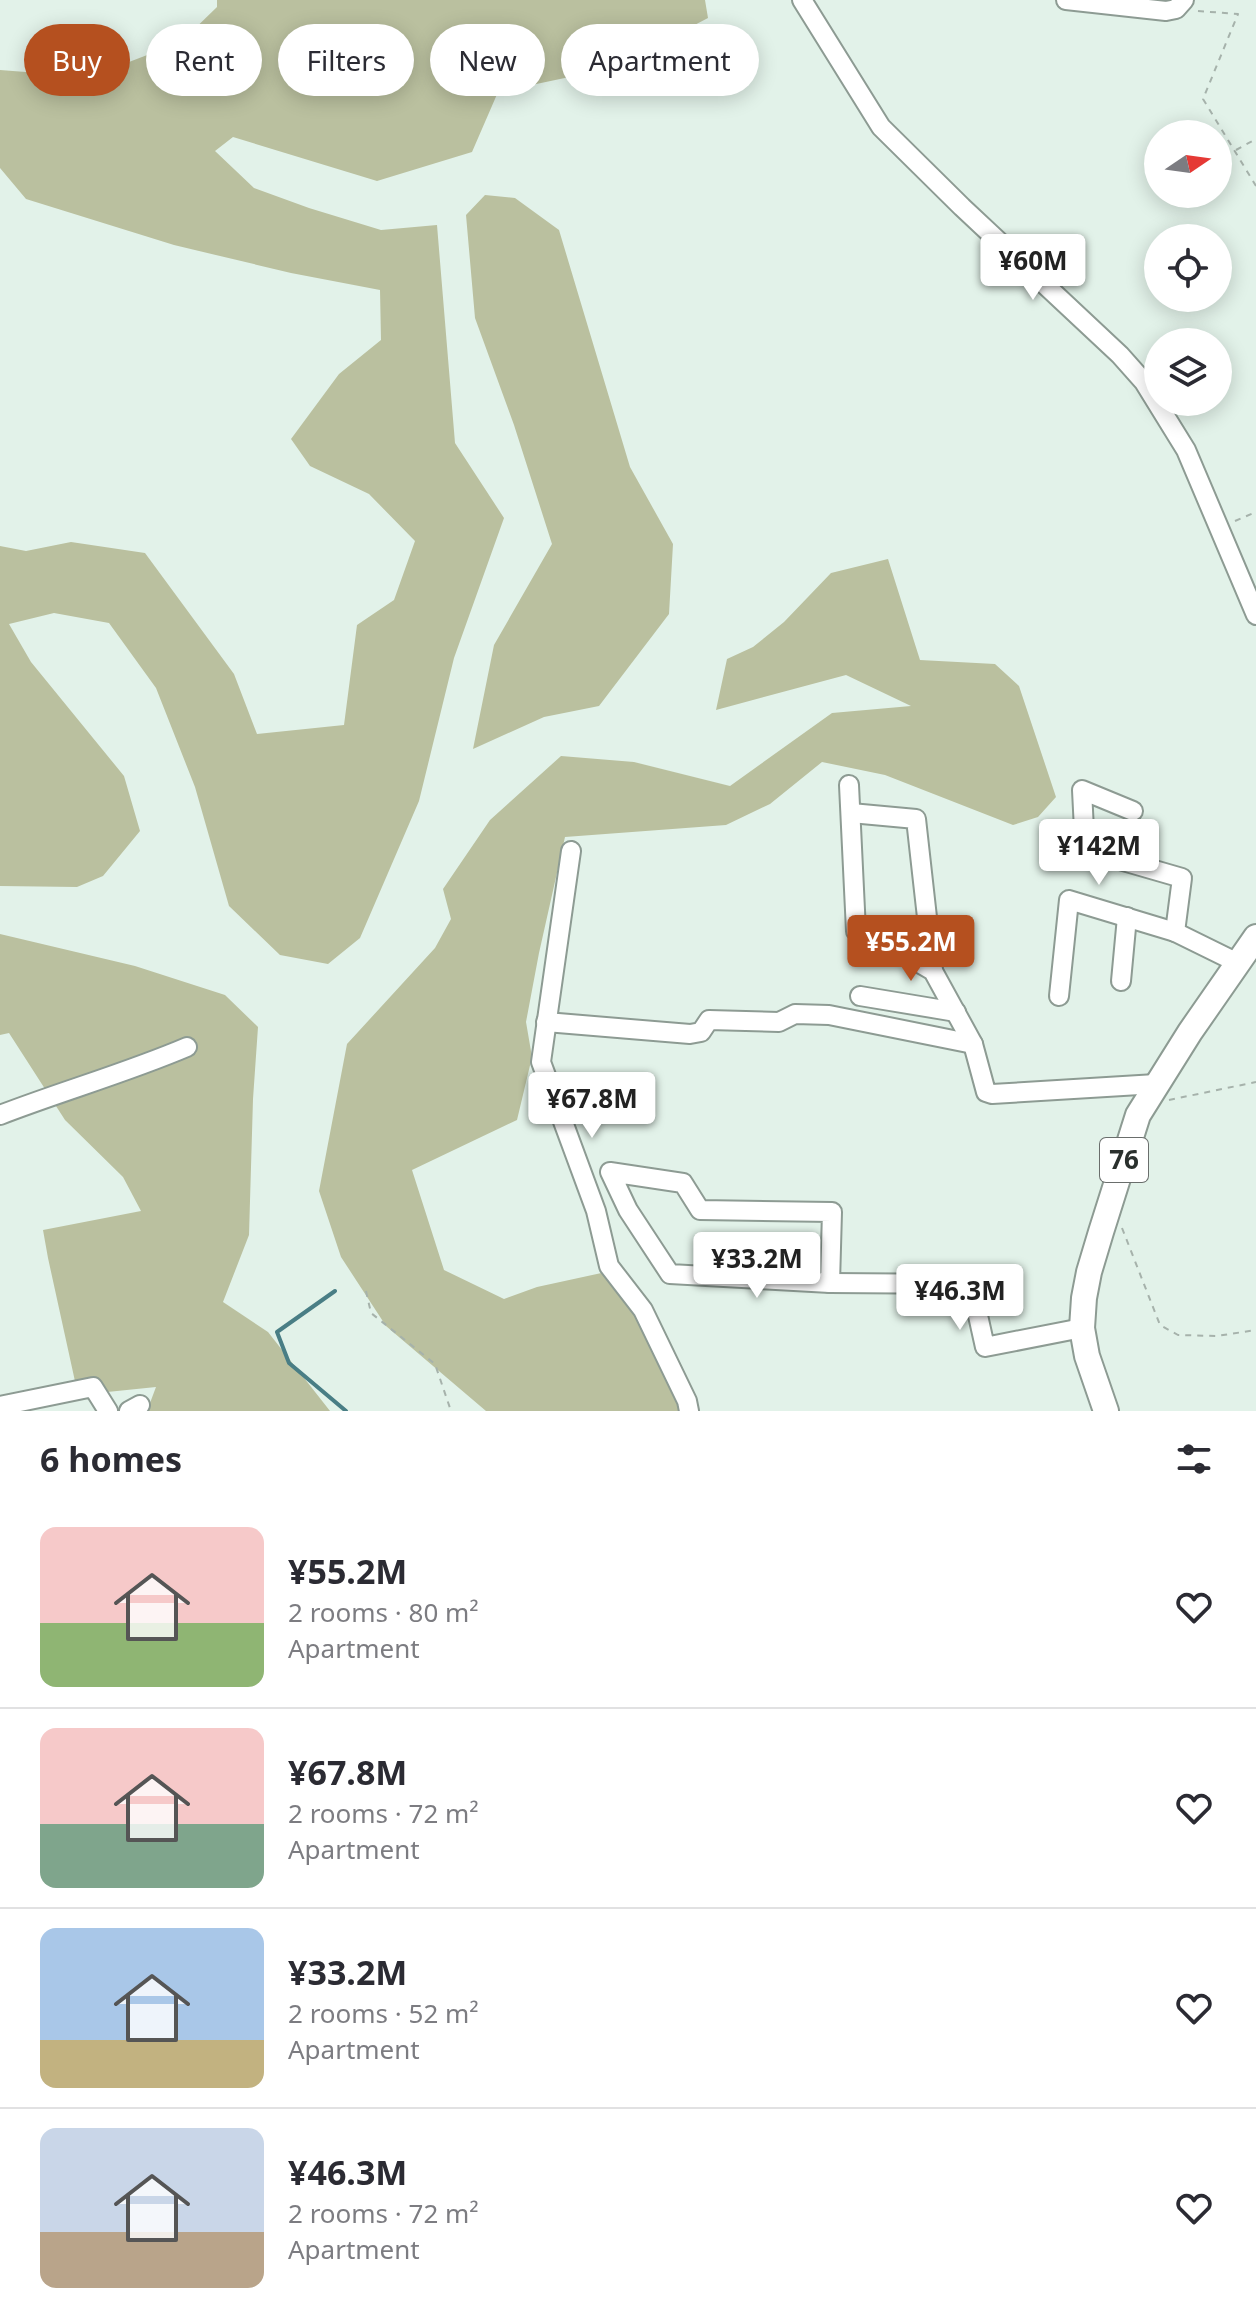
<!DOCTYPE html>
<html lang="en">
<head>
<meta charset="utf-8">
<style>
  :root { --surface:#fff; --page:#f2f2f3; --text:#2b2b33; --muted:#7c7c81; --line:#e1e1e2; --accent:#b5501f }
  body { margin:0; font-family:"Noto Sans",sans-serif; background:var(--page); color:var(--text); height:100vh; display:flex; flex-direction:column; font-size:30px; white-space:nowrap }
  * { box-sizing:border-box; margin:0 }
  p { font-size:26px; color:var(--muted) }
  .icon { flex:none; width:44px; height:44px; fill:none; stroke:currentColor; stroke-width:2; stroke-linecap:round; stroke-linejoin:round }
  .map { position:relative; height:1411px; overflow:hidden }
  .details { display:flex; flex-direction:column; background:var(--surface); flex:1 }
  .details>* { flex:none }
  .banner { position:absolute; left:24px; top:24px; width:800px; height:72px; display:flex; gap:16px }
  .needle { width:52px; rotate:77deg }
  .fabs { position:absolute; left:1144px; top:120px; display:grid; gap:16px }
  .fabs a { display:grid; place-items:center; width:88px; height:88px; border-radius:50%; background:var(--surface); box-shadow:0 4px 20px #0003; font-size:40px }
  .price { position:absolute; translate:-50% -68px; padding:0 18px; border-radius:8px; background:#fff; color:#222; font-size:26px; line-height:52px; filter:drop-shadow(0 2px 4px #0008) }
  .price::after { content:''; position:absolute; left:50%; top:48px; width:24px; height:18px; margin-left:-12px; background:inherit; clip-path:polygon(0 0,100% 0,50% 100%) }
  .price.on { background:var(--accent); color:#fff }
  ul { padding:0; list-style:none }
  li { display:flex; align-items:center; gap:24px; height:200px; padding:0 40px }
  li+li { border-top:2px solid var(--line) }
  li span { display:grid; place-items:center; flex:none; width:224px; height:160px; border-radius:16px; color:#555 }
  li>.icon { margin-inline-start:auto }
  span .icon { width:96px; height:96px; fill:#fffc; stroke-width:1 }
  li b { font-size:34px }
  h2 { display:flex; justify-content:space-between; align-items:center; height:96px; padding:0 40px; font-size:34px }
  .chip { padding:0 28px; border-radius:36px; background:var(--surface); box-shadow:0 4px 20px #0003; font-size:28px; line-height:72px }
  .chip.on { background:var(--accent); color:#fff }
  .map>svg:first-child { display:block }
</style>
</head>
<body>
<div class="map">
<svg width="1256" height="1411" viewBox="0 0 1256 1411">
  <rect width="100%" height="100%" fill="#e2f2e9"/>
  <g fill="#bac09f">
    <polygon points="217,0 705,0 708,18 612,68 498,92 472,152 377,181 233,137 215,151 254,188 309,208 381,230 437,225 455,443 504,518 454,658 419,801 360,938 328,964 280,955 229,906 195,787 156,688 109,623 54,613 9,624 31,662 124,776 140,831 103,876 77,887 0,886 0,546 26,551 71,542 145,553 234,674 257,734 344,725 357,625 394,600 415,541 369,494 310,466 291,439 339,374 381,340 380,290 291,273 174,245 26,199 0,168 0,70 90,77 181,42 217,7"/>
    <polygon points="485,195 515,198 559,230 630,467 673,544 669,614 599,706 544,717 473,749 494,645 552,544 514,425 475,318 466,215"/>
    <polygon points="888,559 920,660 995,664 1019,686 1056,797 1038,817 1013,825 885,775 822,762 770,804 726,825 565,837 539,953 526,1022 532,1057 517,1120 412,1170 444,1270 504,1299 537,1287 606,1272 651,1310 683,1411 486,1411 386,1326 341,1257 319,1191 347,1044 435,948 451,919 443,889 490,820 561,756 634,762 730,786 832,713 911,706 846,675 716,710 727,659 753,647 784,622 831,573"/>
    <polygon points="0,934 135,966 225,995 258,1027 253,1099 249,1235 223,1302 268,1332 330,1411 147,1411 156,1387 78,1395 48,1258 43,1230 141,1211 123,1177 65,1120 9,1033 0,1035"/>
  </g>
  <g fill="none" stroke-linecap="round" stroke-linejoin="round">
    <polyline stroke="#497e85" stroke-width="4" points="335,1291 277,1332 289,1363 346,1411"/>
    <g stroke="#8d9b93" stroke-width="22">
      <g id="minor">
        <polyline points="802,0 881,127 962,207 1120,355 1144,382 1186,450 1256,615"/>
        <polyline points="1066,0 1166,11 1176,9 1184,0"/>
        <polyline points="849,785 856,931 883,942 933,971 973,1044 986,1092 992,1094 1156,1084"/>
        <polyline points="1133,811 1082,790 1085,850 1182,878 1175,932"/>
        <polyline points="851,813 916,819 933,971"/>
        <polyline points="571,851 541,1062 596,1211 609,1266 643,1310 687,1401 689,1411"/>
        <polyline points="1121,981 1127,917"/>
        <polyline points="860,996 956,1012"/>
        <polyline points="1059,996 1069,900 1175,932 1238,963"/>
        <polyline points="546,1022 690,1034 701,1032 709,1020 779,1022 795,1014 829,1015 973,1044"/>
        <path d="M 0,1115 C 62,1091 126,1073 187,1047"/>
        <polygon points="610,1172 683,1183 700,1210 832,1212 830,1283 670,1274 628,1210"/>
        <polyline points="830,1283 971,1284 985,1347 1082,1328"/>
        <polyline points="0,1406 93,1387 108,1411"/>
        <polyline points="129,1411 140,1405"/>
      </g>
    </g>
    <g stroke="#8d9b93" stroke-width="28">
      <polyline id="major" points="1106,1411 1087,1356 1082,1328 1084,1298 1089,1272 1101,1232 1138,1115 1190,1032 1256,937"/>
    </g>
    <g stroke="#a6b2ab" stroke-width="2" stroke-dasharray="6 6" stroke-linecap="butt">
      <polyline points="1198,11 1238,14 1203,99 1256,186"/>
      <polyline points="1236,150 1256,139"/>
      <polyline points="1235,521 1256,512"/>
      <polyline points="1169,1100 1256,1082"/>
      <polyline points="1122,1228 1160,1325 1178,1335 1217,1336 1256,1330"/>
      <polyline points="366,1291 371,1313 435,1364 451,1411"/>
    </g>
    <use href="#minor" stroke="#fff" stroke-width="18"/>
    <use href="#major" stroke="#fff" stroke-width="24"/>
  </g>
  <g text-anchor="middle" stroke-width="6" stroke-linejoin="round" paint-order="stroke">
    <rect fill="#fff" stroke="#6a6e6c" stroke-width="2" x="1100" y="1138" width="48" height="44" rx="6"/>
    <g font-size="26" font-weight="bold" fill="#2a302d">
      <text x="1124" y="1169">76</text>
    </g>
  </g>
</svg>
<div class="fabs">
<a><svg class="needle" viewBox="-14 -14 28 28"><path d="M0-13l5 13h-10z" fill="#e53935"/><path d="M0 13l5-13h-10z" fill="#7c7c81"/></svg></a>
<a><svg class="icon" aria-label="locate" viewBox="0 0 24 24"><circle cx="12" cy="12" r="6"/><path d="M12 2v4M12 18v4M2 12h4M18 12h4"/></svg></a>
<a><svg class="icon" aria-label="layers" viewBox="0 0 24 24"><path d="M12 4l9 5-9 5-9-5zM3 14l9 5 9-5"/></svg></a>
</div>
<b class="price" style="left:1033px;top:302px">¥60M</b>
<b class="price" style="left:1099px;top:887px">¥142M</b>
<b class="price on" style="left:911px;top:983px">¥55.2M</b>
<b class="price" style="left:592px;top:1140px">¥67.8M</b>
<b class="price" style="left:757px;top:1300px">¥33.2M</b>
<b class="price" style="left:960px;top:1332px">¥46.3M</b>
<div class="banner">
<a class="chip on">Buy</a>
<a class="chip">Rent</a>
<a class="chip">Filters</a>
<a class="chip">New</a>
<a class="chip">Apartment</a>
</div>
</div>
<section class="details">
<h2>6 homes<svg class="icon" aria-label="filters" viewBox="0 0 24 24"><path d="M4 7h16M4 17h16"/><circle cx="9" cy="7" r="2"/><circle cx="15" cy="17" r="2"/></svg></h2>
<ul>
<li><span style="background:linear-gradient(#f6c9c9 60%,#8fb573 0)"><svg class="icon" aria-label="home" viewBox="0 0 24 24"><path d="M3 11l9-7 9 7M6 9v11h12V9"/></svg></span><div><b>¥55.2M</b><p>2 rooms · 80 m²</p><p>Apartment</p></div><svg class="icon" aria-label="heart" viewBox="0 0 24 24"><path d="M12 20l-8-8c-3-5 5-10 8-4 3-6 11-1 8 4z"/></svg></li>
<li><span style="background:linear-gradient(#f6c9c9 60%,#7fa58c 0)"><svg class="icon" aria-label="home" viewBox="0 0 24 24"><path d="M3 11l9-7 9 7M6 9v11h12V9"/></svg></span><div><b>¥67.8M</b><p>2 rooms · 72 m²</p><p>Apartment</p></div><svg class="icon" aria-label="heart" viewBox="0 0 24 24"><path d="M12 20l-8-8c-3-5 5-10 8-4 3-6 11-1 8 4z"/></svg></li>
<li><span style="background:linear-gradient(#a9c7e8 70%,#c2b280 0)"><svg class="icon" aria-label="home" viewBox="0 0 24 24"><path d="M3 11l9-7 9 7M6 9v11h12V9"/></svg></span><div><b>¥33.2M</b><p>2 rooms · 52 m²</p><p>Apartment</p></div><svg class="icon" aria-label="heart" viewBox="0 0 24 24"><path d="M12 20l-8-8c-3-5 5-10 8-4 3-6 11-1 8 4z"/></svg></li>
<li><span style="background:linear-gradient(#c9d6e8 65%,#b9a48a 0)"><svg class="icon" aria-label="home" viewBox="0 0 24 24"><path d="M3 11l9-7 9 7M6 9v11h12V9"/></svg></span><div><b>¥46.3M</b><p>2 rooms · 72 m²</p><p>Apartment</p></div><svg class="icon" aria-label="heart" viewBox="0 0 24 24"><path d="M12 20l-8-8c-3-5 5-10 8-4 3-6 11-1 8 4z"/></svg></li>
</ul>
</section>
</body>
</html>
